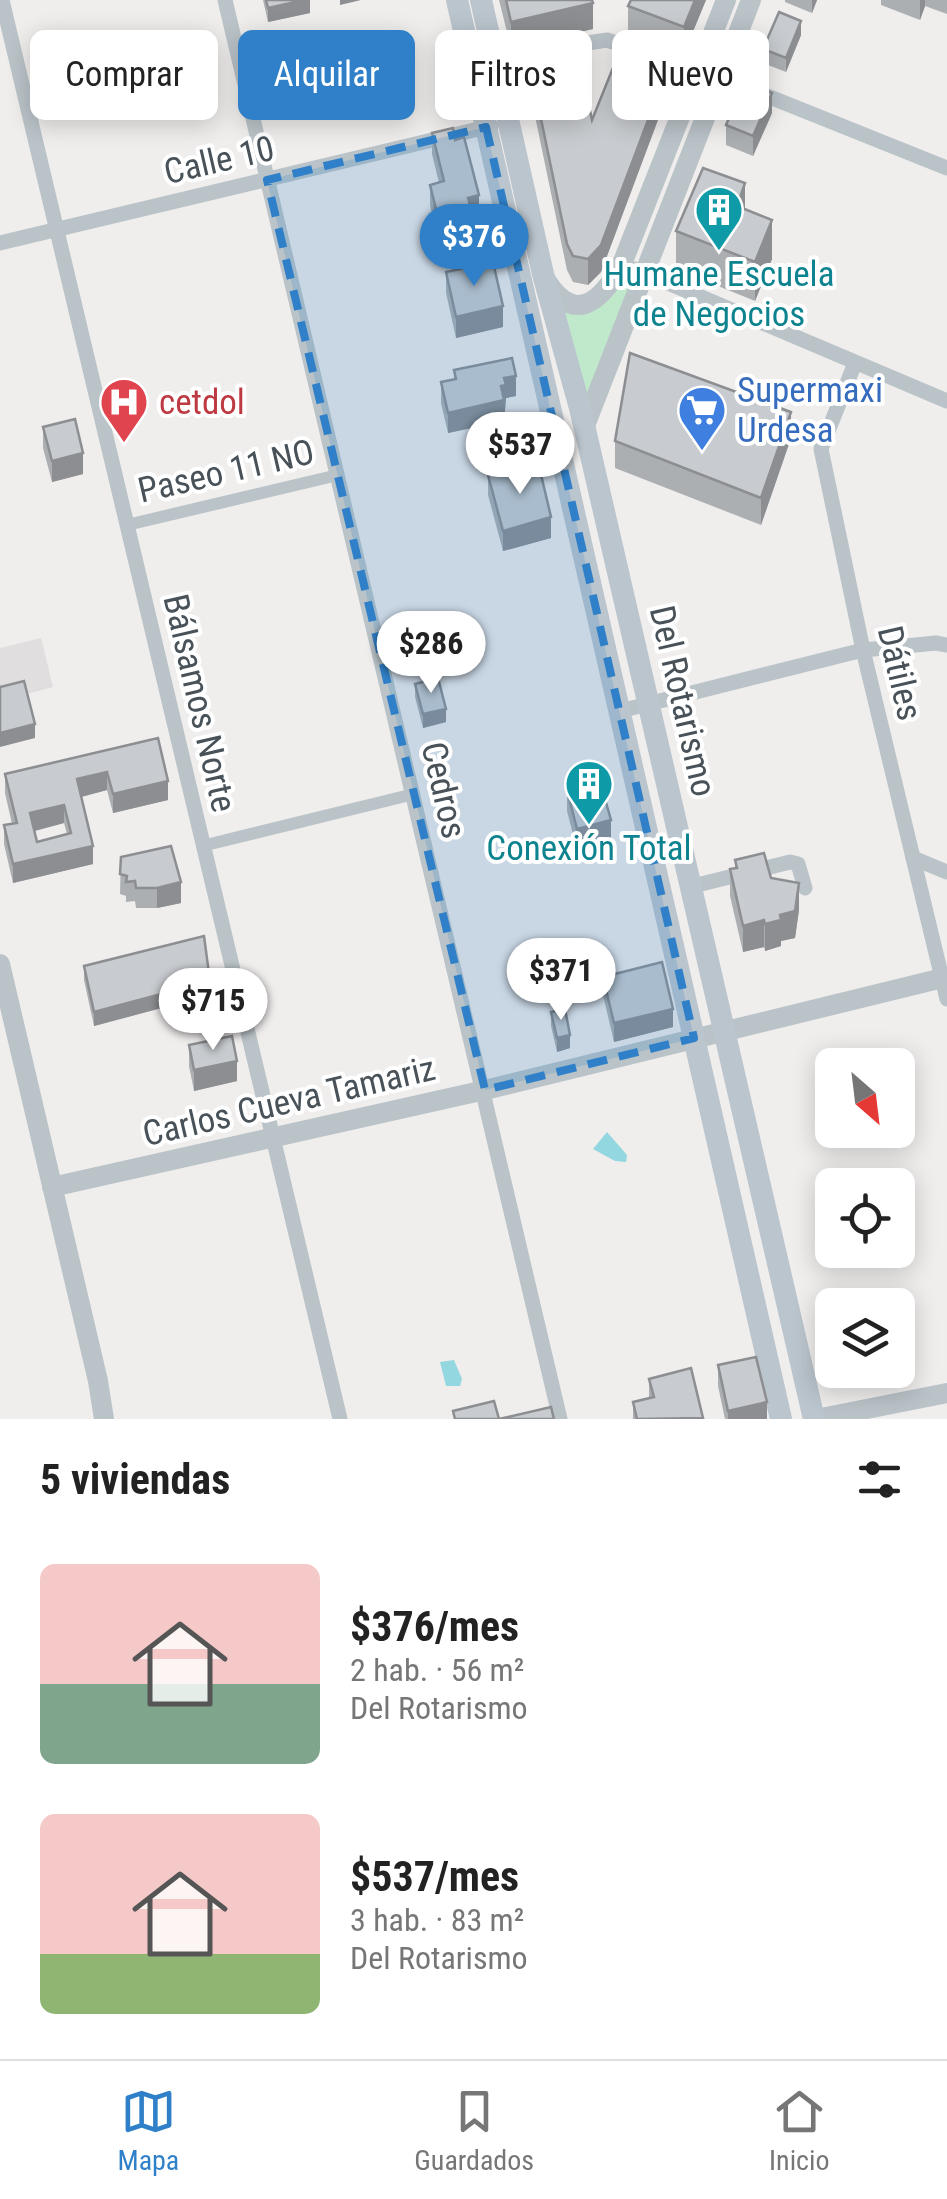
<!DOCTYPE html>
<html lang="es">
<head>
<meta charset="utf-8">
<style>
  :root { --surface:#fff; --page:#f2f2f2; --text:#222; --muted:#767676; --line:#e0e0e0; --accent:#2f80c8 }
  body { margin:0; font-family:"Roboto Condensed",sans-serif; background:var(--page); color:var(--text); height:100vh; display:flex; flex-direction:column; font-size:38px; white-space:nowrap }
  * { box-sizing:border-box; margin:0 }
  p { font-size:32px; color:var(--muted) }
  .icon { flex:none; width:55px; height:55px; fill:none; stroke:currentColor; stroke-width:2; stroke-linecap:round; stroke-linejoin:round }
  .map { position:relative; height:1419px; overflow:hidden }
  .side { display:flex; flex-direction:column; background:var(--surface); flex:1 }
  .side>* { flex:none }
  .top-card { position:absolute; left:30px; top:30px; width:888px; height:90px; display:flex; gap:20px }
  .needle { width:65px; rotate:152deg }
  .controls { position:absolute; left:815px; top:1048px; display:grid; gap:20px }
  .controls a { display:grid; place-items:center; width:100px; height:100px; border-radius:15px; background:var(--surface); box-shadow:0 5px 25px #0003; font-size:50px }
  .price { position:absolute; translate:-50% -85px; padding:0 22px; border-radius:35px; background:#fff; color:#222; font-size:32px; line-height:65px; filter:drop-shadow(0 2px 5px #0008) }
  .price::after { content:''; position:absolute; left:50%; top:60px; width:30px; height:22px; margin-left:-15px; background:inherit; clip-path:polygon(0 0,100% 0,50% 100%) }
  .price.selected { background:var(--accent); color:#fff }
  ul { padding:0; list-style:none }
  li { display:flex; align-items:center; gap:30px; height:250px; padding:0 40px }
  li span { display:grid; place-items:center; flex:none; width:280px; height:200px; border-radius:15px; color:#555 }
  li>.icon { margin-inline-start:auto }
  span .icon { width:120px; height:120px; fill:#fffc; stroke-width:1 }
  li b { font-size:42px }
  h2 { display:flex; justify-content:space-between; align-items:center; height:120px; padding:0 40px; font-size:42px }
  .pill { padding:0 35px; border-radius:15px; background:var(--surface); box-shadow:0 5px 25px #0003; font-size:35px; line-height:90px }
  .pill.selected { background:var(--accent); color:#fff }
  .dock { display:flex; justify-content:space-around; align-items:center; height:140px; border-top:2px solid var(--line); background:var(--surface); font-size:28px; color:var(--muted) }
  .dock a { display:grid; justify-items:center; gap:5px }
  .dock .selected { color:var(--accent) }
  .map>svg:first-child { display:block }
</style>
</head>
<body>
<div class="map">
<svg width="947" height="1419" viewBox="0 0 947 1419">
  <rect width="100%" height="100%" fill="#f0eded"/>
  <polygon fill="#e0dedf" points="41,638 53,687 0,701 0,648"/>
  <path fill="#c0e9cc" d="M 623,277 L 633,281 L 587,403 L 555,308 C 593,316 604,312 623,277 Z"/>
  <g fill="#93d7e0">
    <polygon points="607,1132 627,1155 626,1162 615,1161 593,1149"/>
    <polygon points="454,1360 462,1379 460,1386 446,1386 440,1362"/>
  </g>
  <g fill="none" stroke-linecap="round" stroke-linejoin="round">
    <g stroke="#bac3c8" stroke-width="12">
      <polyline points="127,525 338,475"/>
      <polyline points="202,846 414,794"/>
    </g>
    <g stroke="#bac3c8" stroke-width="15">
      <polyline points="2,0 340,1419"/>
      <polyline points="225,0 560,1419"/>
      <polyline points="497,66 543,50 607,40 720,77 947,168"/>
      <polyline points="0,243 491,126"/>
      <polyline points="635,269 947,401"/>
      <polyline points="855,363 821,449 863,650 947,999"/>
      <polyline points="620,711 863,650 936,643 947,645"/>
      <polyline points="913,858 947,872"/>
      <polyline points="689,887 790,862 798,864 805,888"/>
    </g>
    <g stroke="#bac3c8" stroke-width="20">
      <path d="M 544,277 C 574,327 601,302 622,264 L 726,0"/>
      <polyline points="584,428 751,0"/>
      <polyline points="0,964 98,1381 104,1419"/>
      <polyline points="52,1187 485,1090 947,977"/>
      <polyline points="816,1419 947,1393"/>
    </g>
    <g stroke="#bbc5cd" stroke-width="22">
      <polyline points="457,0 781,1419"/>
      <polyline points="481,0 543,274 580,408 814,1419"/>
    </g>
  </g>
  <g fill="#acafb2" fill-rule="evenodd">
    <polygon points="263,0 310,0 310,13 268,22"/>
    <polygon points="499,0 592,0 593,29 573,33 592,120 674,77 601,272 588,285 573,282 567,270 525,68 525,45 511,48"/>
    <polygon points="706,0 684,53 628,33 628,6"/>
    <polygon points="785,0 817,0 812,13 785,2"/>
    <polygon points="881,0 947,0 947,14 925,6 920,20 881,5"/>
    <polygon points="801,35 786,72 763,63 763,49"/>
    <polygon points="772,113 753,156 726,145 726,125"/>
    <polygon points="432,133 479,216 473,217 474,241 441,249 430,205 430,185 439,183 432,154"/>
    <polygon points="676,231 772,259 755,301 676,269"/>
    <polygon points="446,272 503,327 456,338 446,293"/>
    <polygon points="454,370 516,396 506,398 504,421 448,433 441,403 441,382 454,379"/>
    <polygon points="43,427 83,474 52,482 43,448"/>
    <polygon points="791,438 761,525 615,468 615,441"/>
    <polygon points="488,475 551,538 503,551 488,495"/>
    <polygon points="415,684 446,722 423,728 415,697"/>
    <path d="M 158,738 L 168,800 L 113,813 L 107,790 L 81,797 L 93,864 L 13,883 L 4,844 L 4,825 L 12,824 L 5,793 L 5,774 ZM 64,823 L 67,834 L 37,842 L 35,831 Z"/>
    <polygon points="567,790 611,841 577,850 567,811"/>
    <polygon points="121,857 181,903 157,908 136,908 135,901 126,902 126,896 120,894"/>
    <polygon points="735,860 771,878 799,910 795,938 781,941 781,946 765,951 764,947 743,952 730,896 730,869 735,868"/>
    <polygon points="84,966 210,995 94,1026 84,980"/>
    <polygon points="603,977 673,1027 614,1042 603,995"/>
    <polygon points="551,1012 570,1048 557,1052 551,1026"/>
    <polygon points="189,1045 237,1081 194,1091 189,1066"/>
    <polygon points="718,1365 767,1419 725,1419 718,1386"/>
    <polygon points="649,1379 703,1419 633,1419 633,1402 649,1398"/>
  </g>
  <g fill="#8c8e91">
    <polygon points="304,0 310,0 310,13 268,22 268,8"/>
    <polygon points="340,0 361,0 340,5"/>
    <polygon points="695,0 706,0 684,53 684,27"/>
    <polygon points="812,0 817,0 812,13"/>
    <polygon points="920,0 925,0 925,6 920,20"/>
    <polygon points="593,3 593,29 511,48 511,22"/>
    <polygon points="801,21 801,35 786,72 786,58"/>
    <polygon points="674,51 674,77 601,272 588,285 588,259"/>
    <polygon points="772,93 772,113 753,156 753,136"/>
    <polygon points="745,183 745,222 737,206"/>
    <polygon points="479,195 479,216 468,219 468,198"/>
    <polygon points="474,220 474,241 441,249 441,229"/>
    <polygon points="772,220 772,259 755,301 755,262"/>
    <polygon points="503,306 503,327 456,338 456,317"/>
    <polygon points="516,376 516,396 506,398 504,421 448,433 448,413 501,386 504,378"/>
    <polygon points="791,412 791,438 761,525 761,498"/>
    <polygon points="83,453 83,474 52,482 52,461"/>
    <polygon points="551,517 551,538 503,551 503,531"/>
    <polygon points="446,709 446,722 423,728 423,714"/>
    <polygon points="35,724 35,738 0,747 0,733"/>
    <polygon points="107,772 107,790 77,798 77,779"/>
    <polygon points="168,781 168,800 113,813 113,794"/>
    <polygon points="64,805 64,823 30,832 30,813"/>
    <polygon points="611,820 611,841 577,850 577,829"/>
    <polygon points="93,846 93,864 13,883 13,864"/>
    <polygon points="181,882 181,903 157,908 157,888"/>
    <polygon points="799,883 799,910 795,938 781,941 781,946 765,951 765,924 780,915"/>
    <polygon points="764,920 764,947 743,952 743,926"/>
    <polygon points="210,981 210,995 94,1026 94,1012"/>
    <polygon points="673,1009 673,1027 614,1042 614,1023"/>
    <polygon points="570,1035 570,1048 557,1052 557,1038"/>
    <polygon points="237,1061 237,1081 194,1091 194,1070"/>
    <polygon points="767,1402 767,1419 728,1419 728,1411"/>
  </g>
  <g fill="#c8cbcf" stroke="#8c8e91" stroke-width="2.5" fill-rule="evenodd">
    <polygon points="266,0 304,0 268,8"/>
    <polygon points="506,0 592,0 593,3 511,22"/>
    <polygon points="631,0 695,0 684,27 628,6"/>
    <polygon points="779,12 801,21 786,58 763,49"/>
    <polygon points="572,30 592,120 627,33 674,51 601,245 588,259 573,256 567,244 525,42"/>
    <polygon points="745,81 772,93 753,136 726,125"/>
    <polygon points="453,128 455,140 464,137 479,195 468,198 474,220 441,229 430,185 444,181 432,133"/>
    <polygon points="703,168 745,183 737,206 772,220 755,262 676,231"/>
    <polygon points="493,262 503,306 456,317 446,272"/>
    <polygon points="630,353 791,412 761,498 615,441"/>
    <polygon points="512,358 516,376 504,378 506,385 501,386 504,400 448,413 441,382 456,379 454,370"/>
    <polygon points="75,419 83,453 52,461 43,427"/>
    <polygon points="539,466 551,517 503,531 488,475"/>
    <polygon points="438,678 446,709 423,714 415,684"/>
    <polygon points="24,681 35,724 0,733 0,687"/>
    <path d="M 158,738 L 168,781 L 113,794 L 107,772 L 77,779 L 93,846 L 13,864 L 4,825 L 17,823 L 5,774 ZM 64,805 L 71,833 L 37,842 L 30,813 Z"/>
    <polygon points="600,781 611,820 577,829 567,790"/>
    <polygon points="171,846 181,882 157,888 136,888 135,881 126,882 127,876 120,874 121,857"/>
    <polygon points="764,853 771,878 799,883 795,911 780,915 781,920 765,924 764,920 743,926 730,869 737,868 735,860"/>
    <polygon points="204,936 210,981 94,1012 84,966"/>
    <polygon points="662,962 673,1009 614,1023 603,977"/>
    <polygon points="565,1009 570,1035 557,1038 551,1012"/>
    <polygon points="232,1036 237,1061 194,1070 189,1045"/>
    <polygon points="756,1357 767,1402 728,1411 718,1365"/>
    <polygon points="691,1368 703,1418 637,1419 633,1402 654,1397 649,1379"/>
    <polygon points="494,1401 499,1419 551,1407 554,1419 455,1419 453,1411"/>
  </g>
  <path fill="#2f80c8" fill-opacity="0.2" stroke="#2f80c8" stroke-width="8" stroke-dasharray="20 12" stroke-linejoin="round" d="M 486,127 L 694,1038 L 485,1090 L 267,180 Z"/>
  <defs>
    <g id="building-pin" transform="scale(2.5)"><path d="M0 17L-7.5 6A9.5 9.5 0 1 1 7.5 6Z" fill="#0f9aa8" stroke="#fff"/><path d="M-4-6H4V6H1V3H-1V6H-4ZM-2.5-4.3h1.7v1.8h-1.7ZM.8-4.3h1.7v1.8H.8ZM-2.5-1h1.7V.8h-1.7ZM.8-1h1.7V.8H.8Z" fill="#fff"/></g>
    <g id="hospital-pin" transform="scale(2.5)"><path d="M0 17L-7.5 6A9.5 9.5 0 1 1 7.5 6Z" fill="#e0444e" stroke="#fff"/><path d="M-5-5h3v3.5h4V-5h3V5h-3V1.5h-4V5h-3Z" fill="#fff"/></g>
    <g id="supermarket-pin" transform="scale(2.5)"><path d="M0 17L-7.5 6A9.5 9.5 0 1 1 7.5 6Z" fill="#3f7fe0" stroke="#fff"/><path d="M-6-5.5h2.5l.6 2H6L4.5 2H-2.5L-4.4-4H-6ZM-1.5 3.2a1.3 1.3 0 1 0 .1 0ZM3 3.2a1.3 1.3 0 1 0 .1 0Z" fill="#fff"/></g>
  </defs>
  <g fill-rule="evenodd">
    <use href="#building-pin" x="719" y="210"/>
    <use href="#hospital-pin" x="124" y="402"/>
    <use href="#supermarket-pin" x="702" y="410"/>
    <use href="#building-pin" x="589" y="784"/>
  </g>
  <g text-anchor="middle" stroke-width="8" stroke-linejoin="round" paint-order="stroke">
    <g font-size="35" fill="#485258" stroke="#fff">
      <text transform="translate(219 160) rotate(-13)" y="12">Calle 10</text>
      <text transform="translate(226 471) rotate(-13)" y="12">Paseo 11 NO</text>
      <text transform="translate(900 673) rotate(77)" y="12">Dátiles</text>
      <text transform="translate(683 701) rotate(77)" y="12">Del Rotarismo</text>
      <text transform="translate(200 703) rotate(77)" y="12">Bálsamos Norte</text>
      <text transform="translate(444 790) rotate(77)" y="12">Cedros</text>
      <text transform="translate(289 1101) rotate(-13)" y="12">Carlos Cueva Tamariz</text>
    </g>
    <g font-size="35" fill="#0d838f" stroke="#fff">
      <text x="719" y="286">Humane Escuela<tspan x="719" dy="40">de Negocios</tspan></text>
      <text x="589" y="860">Conexión Total</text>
    </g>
    <g font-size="35" fill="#366cbe" stroke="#fff" text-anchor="start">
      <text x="737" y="402">Supermaxi<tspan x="737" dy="40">Urdesa</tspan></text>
    </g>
    <g font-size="35" fill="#be3a42" stroke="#fff" text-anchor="start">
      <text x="159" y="414">cetdol</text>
    </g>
  </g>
</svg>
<div class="controls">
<a><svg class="needle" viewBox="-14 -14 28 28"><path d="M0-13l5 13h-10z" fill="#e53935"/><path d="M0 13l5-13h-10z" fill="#767676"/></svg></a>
<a><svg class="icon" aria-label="locate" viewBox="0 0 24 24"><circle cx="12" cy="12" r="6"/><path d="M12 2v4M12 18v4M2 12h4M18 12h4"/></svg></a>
<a><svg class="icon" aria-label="layers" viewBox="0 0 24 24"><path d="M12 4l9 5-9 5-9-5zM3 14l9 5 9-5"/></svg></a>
</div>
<b class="price selected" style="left:474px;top:289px">$376</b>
<b class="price" style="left:520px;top:497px">$537</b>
<b class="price" style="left:431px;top:696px">$286</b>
<b class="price" style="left:561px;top:1023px">$371</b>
<b class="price" style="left:213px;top:1053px">$715</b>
<div class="top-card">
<a class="pill">Comprar</a>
<a class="pill selected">Alquilar</a>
<a class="pill">Filtros</a>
<a class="pill">Nuevo</a>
</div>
</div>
<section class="side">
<h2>5 viviendas<svg class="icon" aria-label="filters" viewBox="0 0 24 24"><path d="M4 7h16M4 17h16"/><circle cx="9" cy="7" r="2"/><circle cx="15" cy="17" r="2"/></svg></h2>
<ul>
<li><span style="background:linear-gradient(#f6c9c9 60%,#7fa58c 0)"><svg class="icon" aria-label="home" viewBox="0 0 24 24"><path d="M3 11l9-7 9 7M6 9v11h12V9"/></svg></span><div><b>$376/mes</b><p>2 hab. · 56 m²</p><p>Del Rotarismo</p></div></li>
<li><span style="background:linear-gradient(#f6c9c9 70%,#8fb573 0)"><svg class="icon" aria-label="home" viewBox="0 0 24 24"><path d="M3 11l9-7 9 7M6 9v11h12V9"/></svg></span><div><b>$537/mes</b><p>3 hab. · 83 m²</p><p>Del Rotarismo</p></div></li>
</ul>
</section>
<nav class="dock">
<a class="selected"><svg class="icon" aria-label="map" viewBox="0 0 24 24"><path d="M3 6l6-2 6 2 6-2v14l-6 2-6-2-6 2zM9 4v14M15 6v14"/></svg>Mapa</a>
<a><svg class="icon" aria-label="saved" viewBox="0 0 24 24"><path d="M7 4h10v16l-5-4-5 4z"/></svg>Guardados</a>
<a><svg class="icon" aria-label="home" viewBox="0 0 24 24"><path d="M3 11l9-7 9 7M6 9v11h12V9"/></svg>Inicio</a>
</nav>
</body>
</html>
